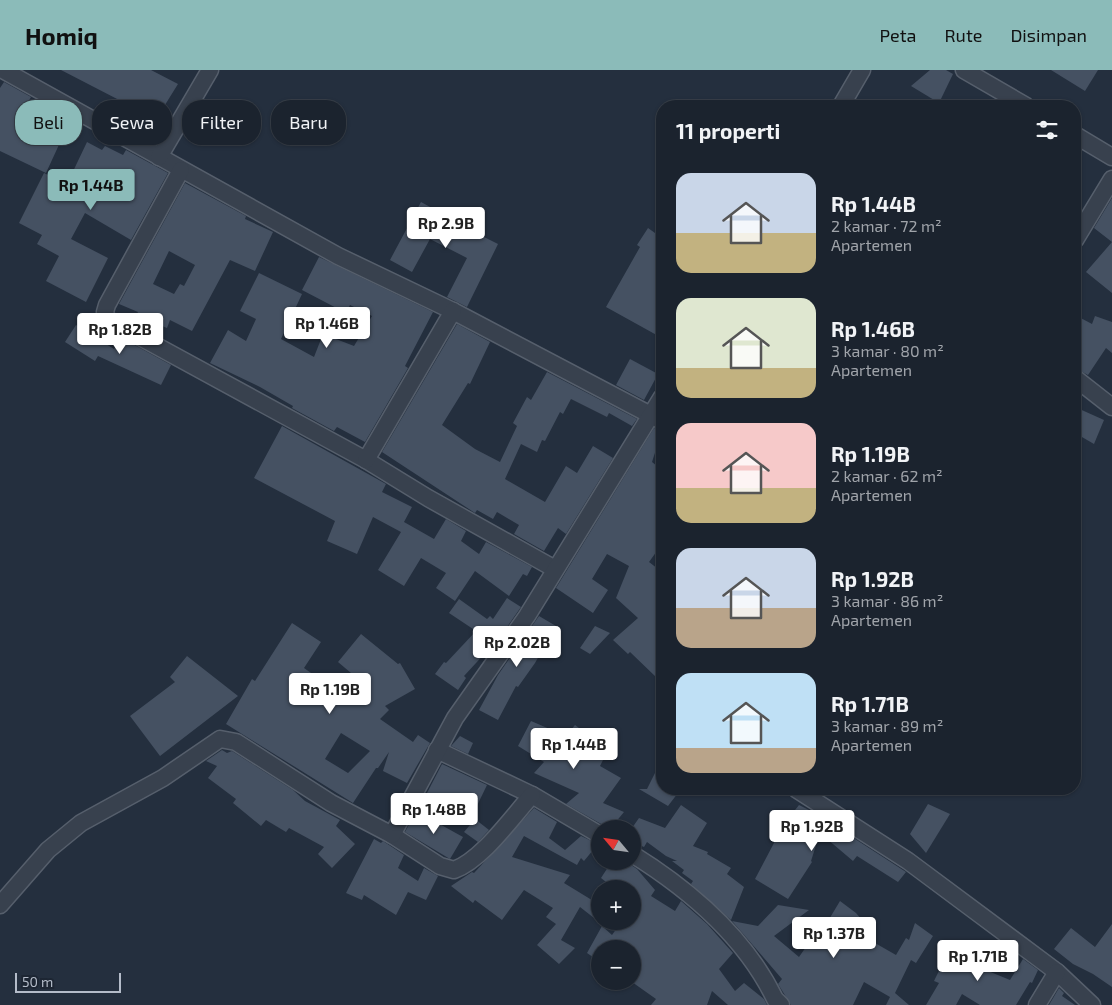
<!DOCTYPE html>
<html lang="id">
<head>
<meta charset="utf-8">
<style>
  :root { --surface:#1b232e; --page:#282f3a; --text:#f1f3f6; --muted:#a0a4aa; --line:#39404a; --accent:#8bbbb9 }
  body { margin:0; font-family:"Exo 2",sans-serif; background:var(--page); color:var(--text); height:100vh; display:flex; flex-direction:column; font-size:19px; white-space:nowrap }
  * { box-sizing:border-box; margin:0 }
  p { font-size:16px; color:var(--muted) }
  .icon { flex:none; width:28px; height:28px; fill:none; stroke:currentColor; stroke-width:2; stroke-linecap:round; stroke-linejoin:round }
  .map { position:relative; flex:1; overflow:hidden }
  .side { position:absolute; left:656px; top:30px; width:425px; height:695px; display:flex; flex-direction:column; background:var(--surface); border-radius:20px; box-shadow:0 1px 4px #0004,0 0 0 1px var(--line) }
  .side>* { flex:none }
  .banner { position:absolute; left:15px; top:30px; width:475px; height:45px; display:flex; gap:10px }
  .needle { width:32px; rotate:299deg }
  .controls { position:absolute; left:591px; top:750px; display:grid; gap:10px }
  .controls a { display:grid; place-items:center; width:50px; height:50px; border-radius:50%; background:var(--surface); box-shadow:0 1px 4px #0004,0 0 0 1px var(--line); font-size:25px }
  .scale { position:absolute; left:15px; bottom:12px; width:106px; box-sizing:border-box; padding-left:5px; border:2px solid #b4bcc9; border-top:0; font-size:14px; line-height:18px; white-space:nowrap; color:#b4bcc9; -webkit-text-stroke:4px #1d2633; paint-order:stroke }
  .price { position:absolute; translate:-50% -42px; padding:0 11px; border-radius:5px; background:#fff; color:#222; font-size:16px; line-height:32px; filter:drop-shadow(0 1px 2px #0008) }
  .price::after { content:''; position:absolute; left:50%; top:30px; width:15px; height:11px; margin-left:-8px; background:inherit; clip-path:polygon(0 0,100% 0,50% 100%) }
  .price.selected { background:var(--accent); color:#111 }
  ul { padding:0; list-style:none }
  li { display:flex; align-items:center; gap:15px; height:125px; padding:0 20px }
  li span { display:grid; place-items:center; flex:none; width:140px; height:100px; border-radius:15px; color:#555 }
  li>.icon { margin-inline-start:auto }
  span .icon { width:60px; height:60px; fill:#fffc; stroke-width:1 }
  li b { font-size:21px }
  h2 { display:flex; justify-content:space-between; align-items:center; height:60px; padding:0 20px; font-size:21px }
  .chip { padding:0 18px; border-radius:20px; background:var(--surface); box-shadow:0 1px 4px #0004,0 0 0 1px var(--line); font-size:18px; line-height:45px }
  .chip.selected { background:var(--accent); color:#111 }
  header { display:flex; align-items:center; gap:30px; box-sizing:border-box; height:70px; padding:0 25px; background:var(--accent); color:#111 }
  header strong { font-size:24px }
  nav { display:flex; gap:28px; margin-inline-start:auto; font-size:18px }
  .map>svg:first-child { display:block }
</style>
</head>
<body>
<header>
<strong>Homiq</strong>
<nav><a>Peta</a><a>Rute</a><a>Disimpan</a></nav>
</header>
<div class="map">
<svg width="1112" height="935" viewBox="0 0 1112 935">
  <rect width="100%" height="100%" fill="#242f3e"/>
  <g fill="#455162" fill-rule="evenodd">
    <polygon points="61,0 151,0 178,14 145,67 113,45 121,31"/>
    <polygon points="930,0 946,0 953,4 939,33 911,16"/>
    <polygon points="1051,0 1098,0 1085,21"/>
    <polygon points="4,12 31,27 22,43 47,54 45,58 63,66 46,103 0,81 0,18"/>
    <polygon points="87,72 102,80 105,76 123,85 126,80 168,103 131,170 85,143 71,169 108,188 86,232 46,211 59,186 37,174 42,165 19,153 44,103 67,114"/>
    <path d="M 185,113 L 246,146 L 245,149 L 273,162 L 255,201 L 230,190 L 192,261 L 170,250 L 167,258 L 152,252 L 137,244 L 138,242 L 119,234 ZM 169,181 L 195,195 L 184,216 L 180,214 L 174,224 L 153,214 Z"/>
    <polygon points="1112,128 1112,223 1086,202 1112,172 1094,158"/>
    <polygon points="421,132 443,144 442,146 498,174 467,237 447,227 467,188 430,169 412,202 390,190"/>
    <polygon points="648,158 662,168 662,268 606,237 640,177 637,175"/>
    <polygon points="319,187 433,242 405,296 408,298 365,372 337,357 334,361 292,338 293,336 260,317 210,293 228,260 246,271 256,249 240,241 259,203 302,224 281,269 314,287 323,264 354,276 372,246 350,235 346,243 302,220"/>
    <polygon points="1075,245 1092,254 1095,246 1112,252 1112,283 1106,278 1088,305 1075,298"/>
    <polygon points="457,254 490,272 470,314 468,313 442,355 475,379 500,392 517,356 513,353 527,327 531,330 547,302 637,349 632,356 609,343 607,347 571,329 563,344 560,342 545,371 542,370 537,382 521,374 505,409 545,432 566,396 577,403 593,376 613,388 566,464 558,458 544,481 514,464 519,455 497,442 493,449 477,440 475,443 382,382"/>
    <polygon points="76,255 114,279 120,267 171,295 161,315 98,286 95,291 65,272"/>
    <polygon points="630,289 658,304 644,330 616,315"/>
    <polygon points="1075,337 1104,350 1094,374 1075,363"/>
    <polygon points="282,356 386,414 382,422 412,437 404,452 434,469 446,449 466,461 461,471 479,484 486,472 532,497 527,506 523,504 509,526 475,501 455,531 436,518 446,503 421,488 404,516 378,500 401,462 373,447 357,484 327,471 335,451 254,408"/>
    <polygon points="654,358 662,361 652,392 662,400 662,440 658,448 662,451 662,474 649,492 662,502 662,598 656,607 630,582 628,584 613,570 638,548 616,528 629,496 607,484 592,509 608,520 593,543 556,518"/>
    <polygon points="507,528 521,537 500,567 464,606 466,608 458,620 435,604 444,592 446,593 476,561 449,543 459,529 487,549 490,546 493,549"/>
    <polygon points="539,546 556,556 535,593 518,617 516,616 498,650 479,640 498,605"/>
    <path d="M 292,553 L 321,572 L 304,598 L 335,620 L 351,603 L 338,592 L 361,564 L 398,594 L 400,593 L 415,619 L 385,636 L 389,640 L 380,649 L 413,672 L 418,665 L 430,673 L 407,713 L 383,701 L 389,682 L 378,698 L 376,698 L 353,733 L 226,654 L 252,609 L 255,611 ZM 341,663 L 370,681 L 348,703 L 325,689 Z"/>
    <polygon points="595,556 610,563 590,584 580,578"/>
    <polygon points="187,586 238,626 160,686 130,646 175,612 170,607"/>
    <polygon points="531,651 566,666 575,655 591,667 586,678 603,690 600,696 621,708 603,733 624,742 610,759 566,734 579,723 534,703 544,692 518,676"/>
    <polygon points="460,666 473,673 468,684 451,676"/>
    <polygon points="222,680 227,683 232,681 293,720 305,731 340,750 336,756 355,774 332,798 318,784 324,777 289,758 286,762 266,750 261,756 233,733 236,729 208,708 217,696 206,691"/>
    <polygon points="662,689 662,719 681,719 668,736 639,719 647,719"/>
    <polygon points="442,694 487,715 472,746 427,723"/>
    <polygon points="928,734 950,744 926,783 910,764"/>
    <polygon points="681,735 707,753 693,776 708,782 707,784 731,798 727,804 744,817 731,850 691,814 693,811 682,803 684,800 672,791 677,791 666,786 647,772 644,777 632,772 632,758 639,748 665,758"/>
    <polygon points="799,735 815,743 906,802 898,812 857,786 853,791 820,763 811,791 812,792 788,829 755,809 784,754"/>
    <polygon points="534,738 557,752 549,768 565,780 581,766 598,774 584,791 581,788 577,795 524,766 512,787 570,805 564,813 600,835 594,848 580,837 561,870 575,878 559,894 537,875 556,854 546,847 553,838 524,820 502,850 475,830 473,833 451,816 472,802 474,803"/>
    <polygon points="416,741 463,767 450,789 405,762"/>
    <polygon points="475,749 489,760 478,772 464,762"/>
    <polygon points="374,769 381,773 383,771 404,785 398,798 418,811 424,798 438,806 426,830 408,822 396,845 364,825 362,830 346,823"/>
    <polygon points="612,791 625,791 637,799 655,820 651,826 675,841 681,831 707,854 733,883 719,899 735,921 744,913 764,929 767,935 728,935 712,921 707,935 651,935 656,929 632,912 632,879 600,879 600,892 587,883 602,856 612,865 622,851 632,851 632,819 615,819 601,808"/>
    <polygon points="840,831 856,843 868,857 861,865 896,885 906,868 909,870 915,853 933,866 916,893 911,890 895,923 909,935 886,935 890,927 864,912 853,935 791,935 778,914 782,909 732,851 758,856 778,835 809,840 774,866 799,887 808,874 814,879 833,854 828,851"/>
    <polygon points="1112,854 1112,917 1093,904 1073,894 1054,879 1071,858 1095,877"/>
    <polygon points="953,872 978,892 976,896 1010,910 1023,889 1038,900 1032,913 1030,912 1016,935 980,935 962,924 956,935 926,935 939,913 934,911"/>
    <polygon points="1059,918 1064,923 1062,926 1075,935 1049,935"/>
  </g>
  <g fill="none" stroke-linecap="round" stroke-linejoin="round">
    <g stroke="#565f6c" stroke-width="19">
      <g id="minor">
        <polyline points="3,0 338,186 453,241 662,351"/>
        <polyline points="964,0 1026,36"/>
        <polyline points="841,36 862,0"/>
        <polyline points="1075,65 1112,87"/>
        <polyline points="159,87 210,0"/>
        <polyline points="181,100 107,235 105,242 107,249 366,390 428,428 555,499"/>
        <polyline points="1075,170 1112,109"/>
        <polyline points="1075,308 1112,337"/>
        <polyline points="366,390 453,241"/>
        <polyline points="437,680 532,725 600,765"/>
        <polyline points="796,719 908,791 1057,902 1092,935"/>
        <path d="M 392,765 L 440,796 L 454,800 C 482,790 512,747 532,725"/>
        <path d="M 632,784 C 690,820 745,867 775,929 L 781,935"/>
        <polyline points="0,835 48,780 81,753 163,708 220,669 236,672 331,733 392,765 455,648 527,546 662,327"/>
        <polyline points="1037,935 1057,902"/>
      </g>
    </g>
    <use href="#minor" stroke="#38414e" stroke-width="16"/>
  </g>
</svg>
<div class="controls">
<a><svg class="needle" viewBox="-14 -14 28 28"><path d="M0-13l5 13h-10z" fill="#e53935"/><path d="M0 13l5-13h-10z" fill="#a0a4aa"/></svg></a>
<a>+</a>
<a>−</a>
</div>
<div class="scale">50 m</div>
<b class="price selected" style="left:91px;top:141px">Rp 1.44B</b>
<b class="price" style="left:446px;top:179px">Rp 2.9B</b>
<b class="price" style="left:327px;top:279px">Rp 1.46B</b>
<b class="price" style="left:120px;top:285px">Rp 1.82B</b>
<b class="price" style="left:517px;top:598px">Rp 2.02B</b>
<b class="price" style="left:330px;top:645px">Rp 1.19B</b>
<b class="price" style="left:574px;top:700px">Rp 1.44B</b>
<b class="price" style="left:434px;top:765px">Rp 1.48B</b>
<b class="price" style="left:812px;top:782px">Rp 1.92B</b>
<b class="price" style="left:834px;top:889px">Rp 1.37B</b>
<b class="price" style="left:978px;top:912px">Rp 1.71B</b>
<div class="banner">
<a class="chip selected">Beli</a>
<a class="chip">Sewa</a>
<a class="chip">Filter</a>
<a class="chip">Baru</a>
</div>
<section class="side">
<h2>11 properti<svg class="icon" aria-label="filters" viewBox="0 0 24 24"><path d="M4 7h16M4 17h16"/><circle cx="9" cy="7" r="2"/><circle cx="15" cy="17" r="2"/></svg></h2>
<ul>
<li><span style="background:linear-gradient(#c9d6e8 60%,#c2b280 0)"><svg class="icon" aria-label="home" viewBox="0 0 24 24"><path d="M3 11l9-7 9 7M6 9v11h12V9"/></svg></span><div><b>Rp 1.44B</b><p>2 kamar · 72 m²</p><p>Apartemen</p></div></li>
<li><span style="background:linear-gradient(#dfe7d0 70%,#c2b280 0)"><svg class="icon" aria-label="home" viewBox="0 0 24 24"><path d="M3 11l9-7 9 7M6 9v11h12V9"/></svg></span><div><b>Rp 1.46B</b><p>3 kamar · 80 m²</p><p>Apartemen</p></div></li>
<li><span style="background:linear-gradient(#f6c9c9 65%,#c2b280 0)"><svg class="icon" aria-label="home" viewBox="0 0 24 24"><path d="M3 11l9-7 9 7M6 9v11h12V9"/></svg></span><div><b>Rp 1.19B</b><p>2 kamar · 62 m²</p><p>Apartemen</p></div></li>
<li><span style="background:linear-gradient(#c9d6e8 60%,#b9a48a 0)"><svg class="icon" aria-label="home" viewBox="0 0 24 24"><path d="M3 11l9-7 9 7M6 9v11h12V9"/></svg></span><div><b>Rp 1.92B</b><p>3 kamar · 86 m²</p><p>Apartemen</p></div></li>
<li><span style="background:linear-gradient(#bfe0f5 75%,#b9a48a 0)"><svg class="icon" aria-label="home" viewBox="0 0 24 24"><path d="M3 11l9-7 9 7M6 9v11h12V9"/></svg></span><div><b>Rp 1.71B</b><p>3 kamar · 89 m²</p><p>Apartemen</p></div></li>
</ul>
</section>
</div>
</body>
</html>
